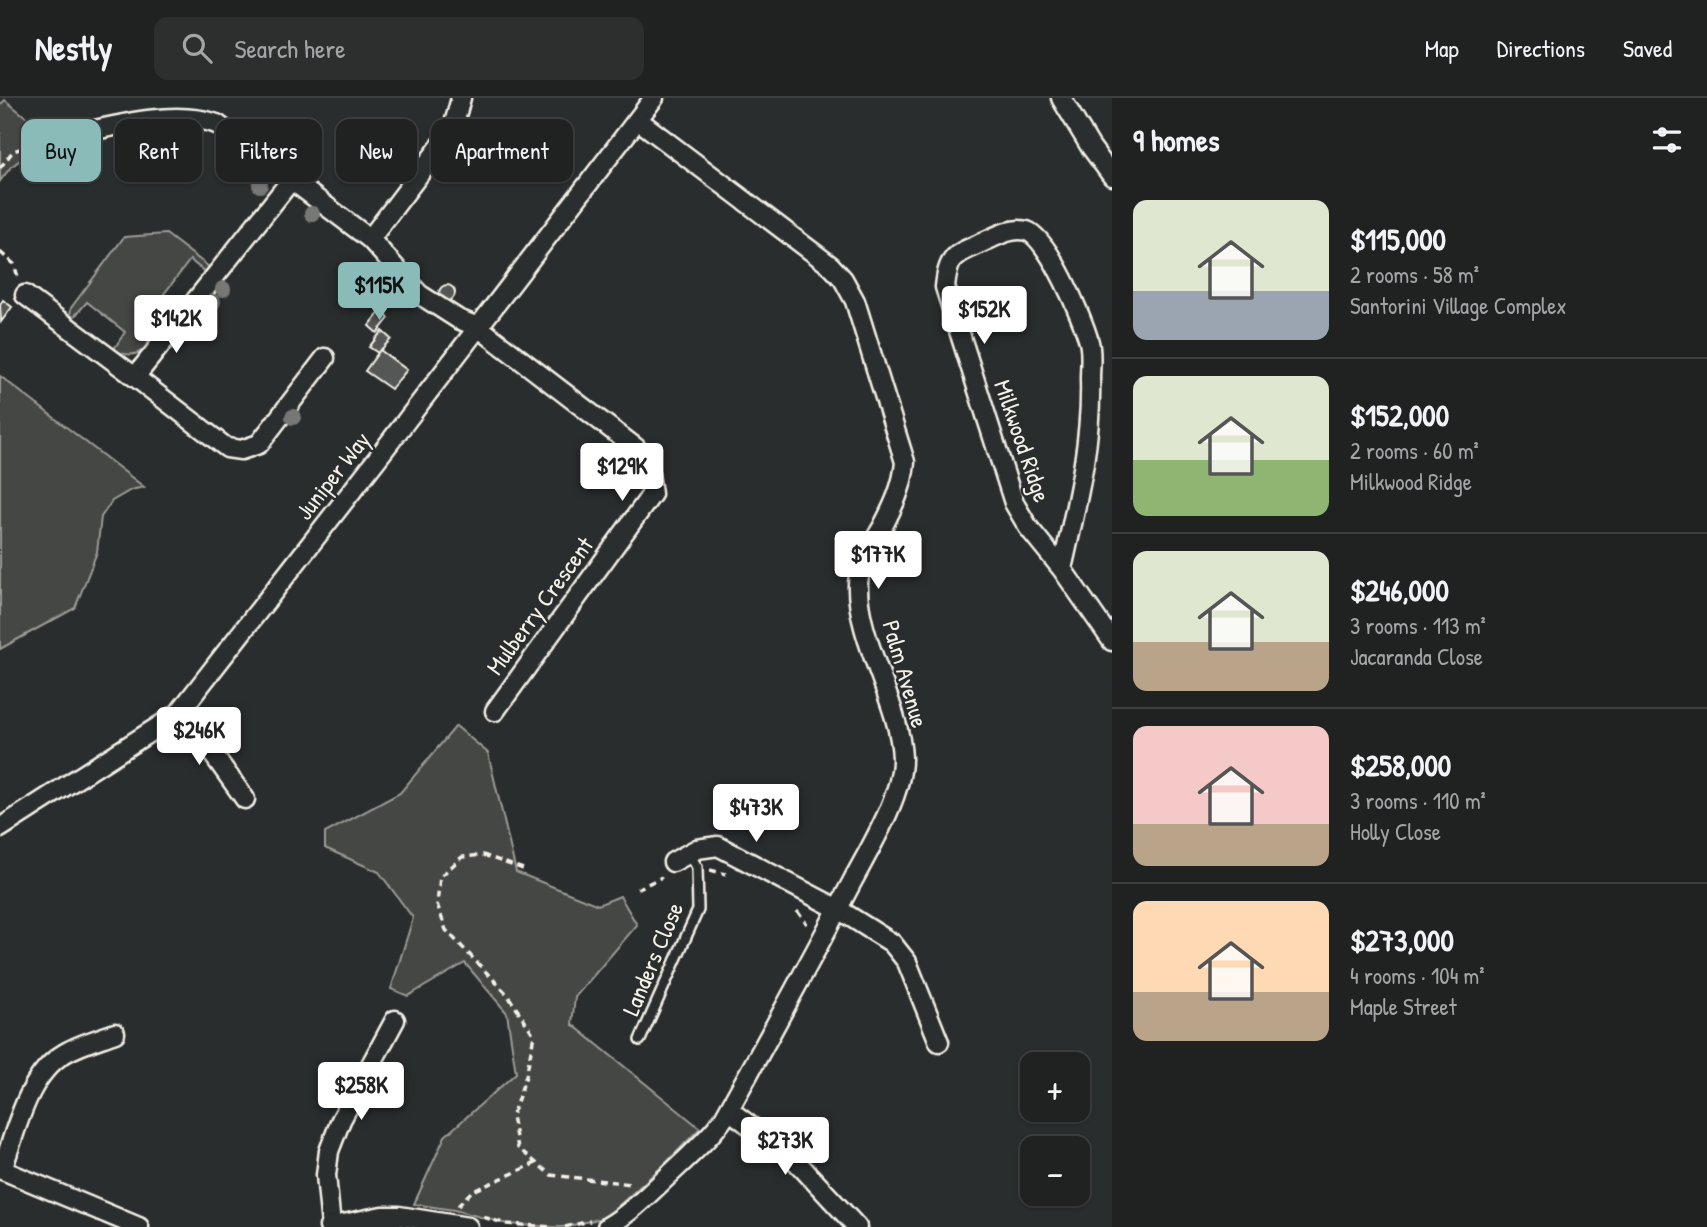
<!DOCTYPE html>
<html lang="en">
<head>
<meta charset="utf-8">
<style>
  :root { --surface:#202222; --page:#2d2f2f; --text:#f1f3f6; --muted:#a2a4a5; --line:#3d3f40; --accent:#8bbbb9 }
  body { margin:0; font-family:"Patrick Hand",sans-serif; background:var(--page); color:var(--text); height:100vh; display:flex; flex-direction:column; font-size:26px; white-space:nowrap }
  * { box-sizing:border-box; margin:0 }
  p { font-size:23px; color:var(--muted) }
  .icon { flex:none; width:38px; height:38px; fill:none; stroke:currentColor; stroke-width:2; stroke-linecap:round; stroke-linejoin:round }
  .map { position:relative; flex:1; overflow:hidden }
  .side { display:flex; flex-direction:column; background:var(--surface); width:595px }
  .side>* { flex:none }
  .top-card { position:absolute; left:21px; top:21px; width:665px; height:63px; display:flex; gap:14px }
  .tools { position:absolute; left:1020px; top:954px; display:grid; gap:14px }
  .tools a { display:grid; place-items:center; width:70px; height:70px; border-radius:14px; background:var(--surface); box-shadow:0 2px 5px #0004,0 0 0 2px var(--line); font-size:35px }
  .price { position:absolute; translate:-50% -60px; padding:0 16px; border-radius:7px; background:#fff; color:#222; font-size:23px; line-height:46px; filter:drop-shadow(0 2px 4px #0008) }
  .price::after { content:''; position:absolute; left:50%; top:42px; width:21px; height:16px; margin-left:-10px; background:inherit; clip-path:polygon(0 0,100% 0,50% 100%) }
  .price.current { background:var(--accent); color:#111 }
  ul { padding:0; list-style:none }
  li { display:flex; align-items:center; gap:21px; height:175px; padding:0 21px }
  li+li { border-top:2px solid var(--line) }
  li span { display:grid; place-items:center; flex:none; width:196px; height:140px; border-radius:14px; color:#555 }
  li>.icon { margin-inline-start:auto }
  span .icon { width:84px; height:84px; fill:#fffc; stroke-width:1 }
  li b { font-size:30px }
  h2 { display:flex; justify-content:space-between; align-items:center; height:84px; padding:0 21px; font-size:30px }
  .pill { padding:0 24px; border-radius:14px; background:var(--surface); box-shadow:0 2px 5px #0004,0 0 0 2px var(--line); font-size:24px; line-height:63px }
  .pill.current { background:var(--accent); color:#111 }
  header { display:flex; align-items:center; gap:42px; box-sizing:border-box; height:98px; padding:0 35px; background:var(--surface); border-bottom:2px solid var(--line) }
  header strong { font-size:33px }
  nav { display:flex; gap:38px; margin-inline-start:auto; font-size:24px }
  .search { width:490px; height:63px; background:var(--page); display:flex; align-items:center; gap:18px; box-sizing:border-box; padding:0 24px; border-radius:14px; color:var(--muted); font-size:26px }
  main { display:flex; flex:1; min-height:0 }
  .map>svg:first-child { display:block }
</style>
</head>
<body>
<header>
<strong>Nestly</strong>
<div class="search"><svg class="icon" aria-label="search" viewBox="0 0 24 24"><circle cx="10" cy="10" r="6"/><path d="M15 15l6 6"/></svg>Search here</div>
<nav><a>Map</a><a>Directions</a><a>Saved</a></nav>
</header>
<main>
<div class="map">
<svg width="1112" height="1129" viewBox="0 0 1112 1129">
  <rect width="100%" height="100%" fill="#2a2d2e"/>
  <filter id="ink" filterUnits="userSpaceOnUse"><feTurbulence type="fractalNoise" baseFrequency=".0143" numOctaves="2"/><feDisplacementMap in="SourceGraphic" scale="14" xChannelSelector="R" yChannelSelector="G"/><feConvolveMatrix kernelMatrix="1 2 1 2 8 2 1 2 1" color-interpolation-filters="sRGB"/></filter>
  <g filter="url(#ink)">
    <g fill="#444645" stroke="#9c9c96" stroke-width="2">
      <polygon points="5,2 26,19 30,31 23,44 24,59 11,69 0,83 0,7"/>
      <path d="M 166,136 L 209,169 L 205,174 L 190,162 L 141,226 L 157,238 C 145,254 132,263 114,251 L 125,234 L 87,204 L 74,219 L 70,217 L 71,210 L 124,139 Z"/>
      <polygon points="0,278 144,389 131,392 112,403 101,419 97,454 75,510 0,551"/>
      <polygon points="456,628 488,655 516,774 598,807 620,798 637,827 575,899 572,926 700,1030 667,1064 606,1119 565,1129 553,1129 507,1126 454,1112 414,1106 445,1038 516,975 507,915 465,865 408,898 391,891 413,820 379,774 325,750 325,735 400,695"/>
    </g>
    <g fill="#555756" stroke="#f4f1e8" stroke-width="2">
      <circle cx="447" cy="195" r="8"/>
      <polygon points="3,202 12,209 1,224 0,207"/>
      <polygon points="381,213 389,220 377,235 369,228"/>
      <polygon points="382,233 391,241 378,255 369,249"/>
      <polygon points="380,252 407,272 391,291 365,273"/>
    </g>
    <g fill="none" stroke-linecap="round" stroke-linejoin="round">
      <g stroke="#f4f1e8" stroke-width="14">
        <polyline id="lane" points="640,942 698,812 697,769 688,754"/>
      </g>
      <g stroke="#f4f1e8" stroke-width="23">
        <g id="street">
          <polyline points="1061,0 1090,48 1112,78"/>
          <path d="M 60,40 C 107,30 171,10 217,26 L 370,141 L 419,196 L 458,221 L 478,229 L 636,350 L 648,368 L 652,396 L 495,613"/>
          <polyline points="370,141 452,33 461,0"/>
          <polyline points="25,197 135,279 292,81"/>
          <polyline points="135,279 227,350 241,352 259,346 325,260"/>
          <path d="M 1062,471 C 1076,408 1092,346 1090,281 C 1090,269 1092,255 1089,244 C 1083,221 1049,141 1027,133 C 1011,128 991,141 977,147 C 952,157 948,162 945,189 L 1014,405 L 1028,429 L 1062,471 L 1112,543"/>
          <polyline points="178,616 213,656 245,701"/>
          <polyline points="0,730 178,616 380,357 654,0"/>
          <polyline points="673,764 697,751 718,748 838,811 892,845 907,864 939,944"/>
          <polyline points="729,1012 792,1059 857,1129"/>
          <polyline points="0,1071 139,1129"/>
          <path d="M 2,1072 C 16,1033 27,977 65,955 C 80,946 99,941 115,935"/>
          <polyline points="331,1128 326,1077 329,1053 341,1022 395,922"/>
          <polyline points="329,1129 382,1118 399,1118 468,1129"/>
          <path d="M 607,1129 C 629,1116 648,1097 667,1079 C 687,1060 708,1042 724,1020 C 768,941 811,862 853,782 C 870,750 903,696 902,660 C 900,604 856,541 858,486 C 859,465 873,446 883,428 C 894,407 903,388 905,364 L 855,203 L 843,181 L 831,168 L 638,22"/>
        </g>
      </g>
      <g stroke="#f4f1e8" stroke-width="3.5" stroke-dasharray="7 5" stroke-linecap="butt">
        <polyline points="0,70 13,53 41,45"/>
        <polyline points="0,154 14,166 18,179"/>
        <polyline points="523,771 483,757 462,759 440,779 437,806 446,832 507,896 534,937 526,978 512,1018 518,1050 551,1077 632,1086"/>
        <polyline points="710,772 726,776"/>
        <polyline points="637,791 662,779"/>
        <polyline points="797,813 807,826"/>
        <polyline points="458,1108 471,1094 536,1065"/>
        <polyline points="483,1119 507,1126 553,1129"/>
        <polyline points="565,1129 590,1123"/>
      </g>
      <use href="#lane" stroke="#2a2d2e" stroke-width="9"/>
      <use href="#street" stroke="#2a2d2e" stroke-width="18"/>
    </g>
    <g fill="#777875">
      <circle cx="260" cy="87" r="8"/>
      <circle cx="312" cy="116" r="8"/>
      <circle cx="223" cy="191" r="8"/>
      <circle cx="213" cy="204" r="8"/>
      <circle cx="293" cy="319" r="8"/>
    </g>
  </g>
  <g text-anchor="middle" stroke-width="5" stroke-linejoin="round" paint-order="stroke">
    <g font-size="24" fill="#f4f1e8" stroke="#2a2d2e">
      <text transform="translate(1022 343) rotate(71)" y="8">Milkwood Ridge</text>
      <text transform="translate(333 378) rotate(-52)" y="8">Juniper Way</text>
      <text transform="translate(540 508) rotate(-54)" y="8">Mulberry Crescent</text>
      <text transform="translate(905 576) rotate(74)" y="8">Palm Avenue</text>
      <text transform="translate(653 861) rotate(-67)" y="8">Landers Close</text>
    </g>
  </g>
</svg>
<div class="tools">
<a>+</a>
<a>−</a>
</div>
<b class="price current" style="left:379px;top:224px">$115K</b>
<b class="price" style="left:984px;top:248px">$152K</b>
<b class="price" style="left:176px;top:257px">$142K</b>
<b class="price" style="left:622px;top:405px">$129K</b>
<b class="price" style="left:878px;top:493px">$177K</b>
<b class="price" style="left:199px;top:669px">$246K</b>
<b class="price" style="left:756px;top:746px">$473K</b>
<b class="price" style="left:361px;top:1024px">$258K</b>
<b class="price" style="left:785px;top:1079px">$273K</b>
<div class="top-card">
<a class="pill current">Buy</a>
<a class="pill">Rent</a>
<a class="pill">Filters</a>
<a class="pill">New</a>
<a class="pill">Apartment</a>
</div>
</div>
<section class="side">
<h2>9 homes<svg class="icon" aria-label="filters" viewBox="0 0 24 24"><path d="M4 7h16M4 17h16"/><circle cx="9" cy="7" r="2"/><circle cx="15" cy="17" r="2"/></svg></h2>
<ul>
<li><span style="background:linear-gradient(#dfe7d0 65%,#9aa5b1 0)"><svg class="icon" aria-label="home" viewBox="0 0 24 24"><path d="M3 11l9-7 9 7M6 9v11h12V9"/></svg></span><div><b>$115,000</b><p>2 rooms · 58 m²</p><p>Santorini Village Complex</p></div></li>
<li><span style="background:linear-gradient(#dfe7d0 60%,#8fb573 0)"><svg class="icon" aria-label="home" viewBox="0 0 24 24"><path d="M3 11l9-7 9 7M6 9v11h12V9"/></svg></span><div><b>$152,000</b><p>2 rooms · 60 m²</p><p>Milkwood Ridge</p></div></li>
<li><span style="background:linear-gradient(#dfe7d0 65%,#b9a48a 0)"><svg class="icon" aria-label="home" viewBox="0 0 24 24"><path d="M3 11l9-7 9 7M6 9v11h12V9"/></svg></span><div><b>$246,000</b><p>3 rooms · 113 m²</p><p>Jacaranda Close</p></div></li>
<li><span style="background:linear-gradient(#f6c9c9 70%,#b9a48a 0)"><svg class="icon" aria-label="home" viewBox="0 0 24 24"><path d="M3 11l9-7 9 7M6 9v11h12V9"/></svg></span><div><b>$258,000</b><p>3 rooms · 110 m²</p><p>Holly Close</p></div></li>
<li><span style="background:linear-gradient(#ffd9b3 65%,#b9a48a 0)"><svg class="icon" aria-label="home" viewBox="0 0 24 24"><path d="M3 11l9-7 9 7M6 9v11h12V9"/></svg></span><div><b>$273,000</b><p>4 rooms · 104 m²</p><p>Maple Street</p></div></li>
</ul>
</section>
</main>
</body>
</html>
